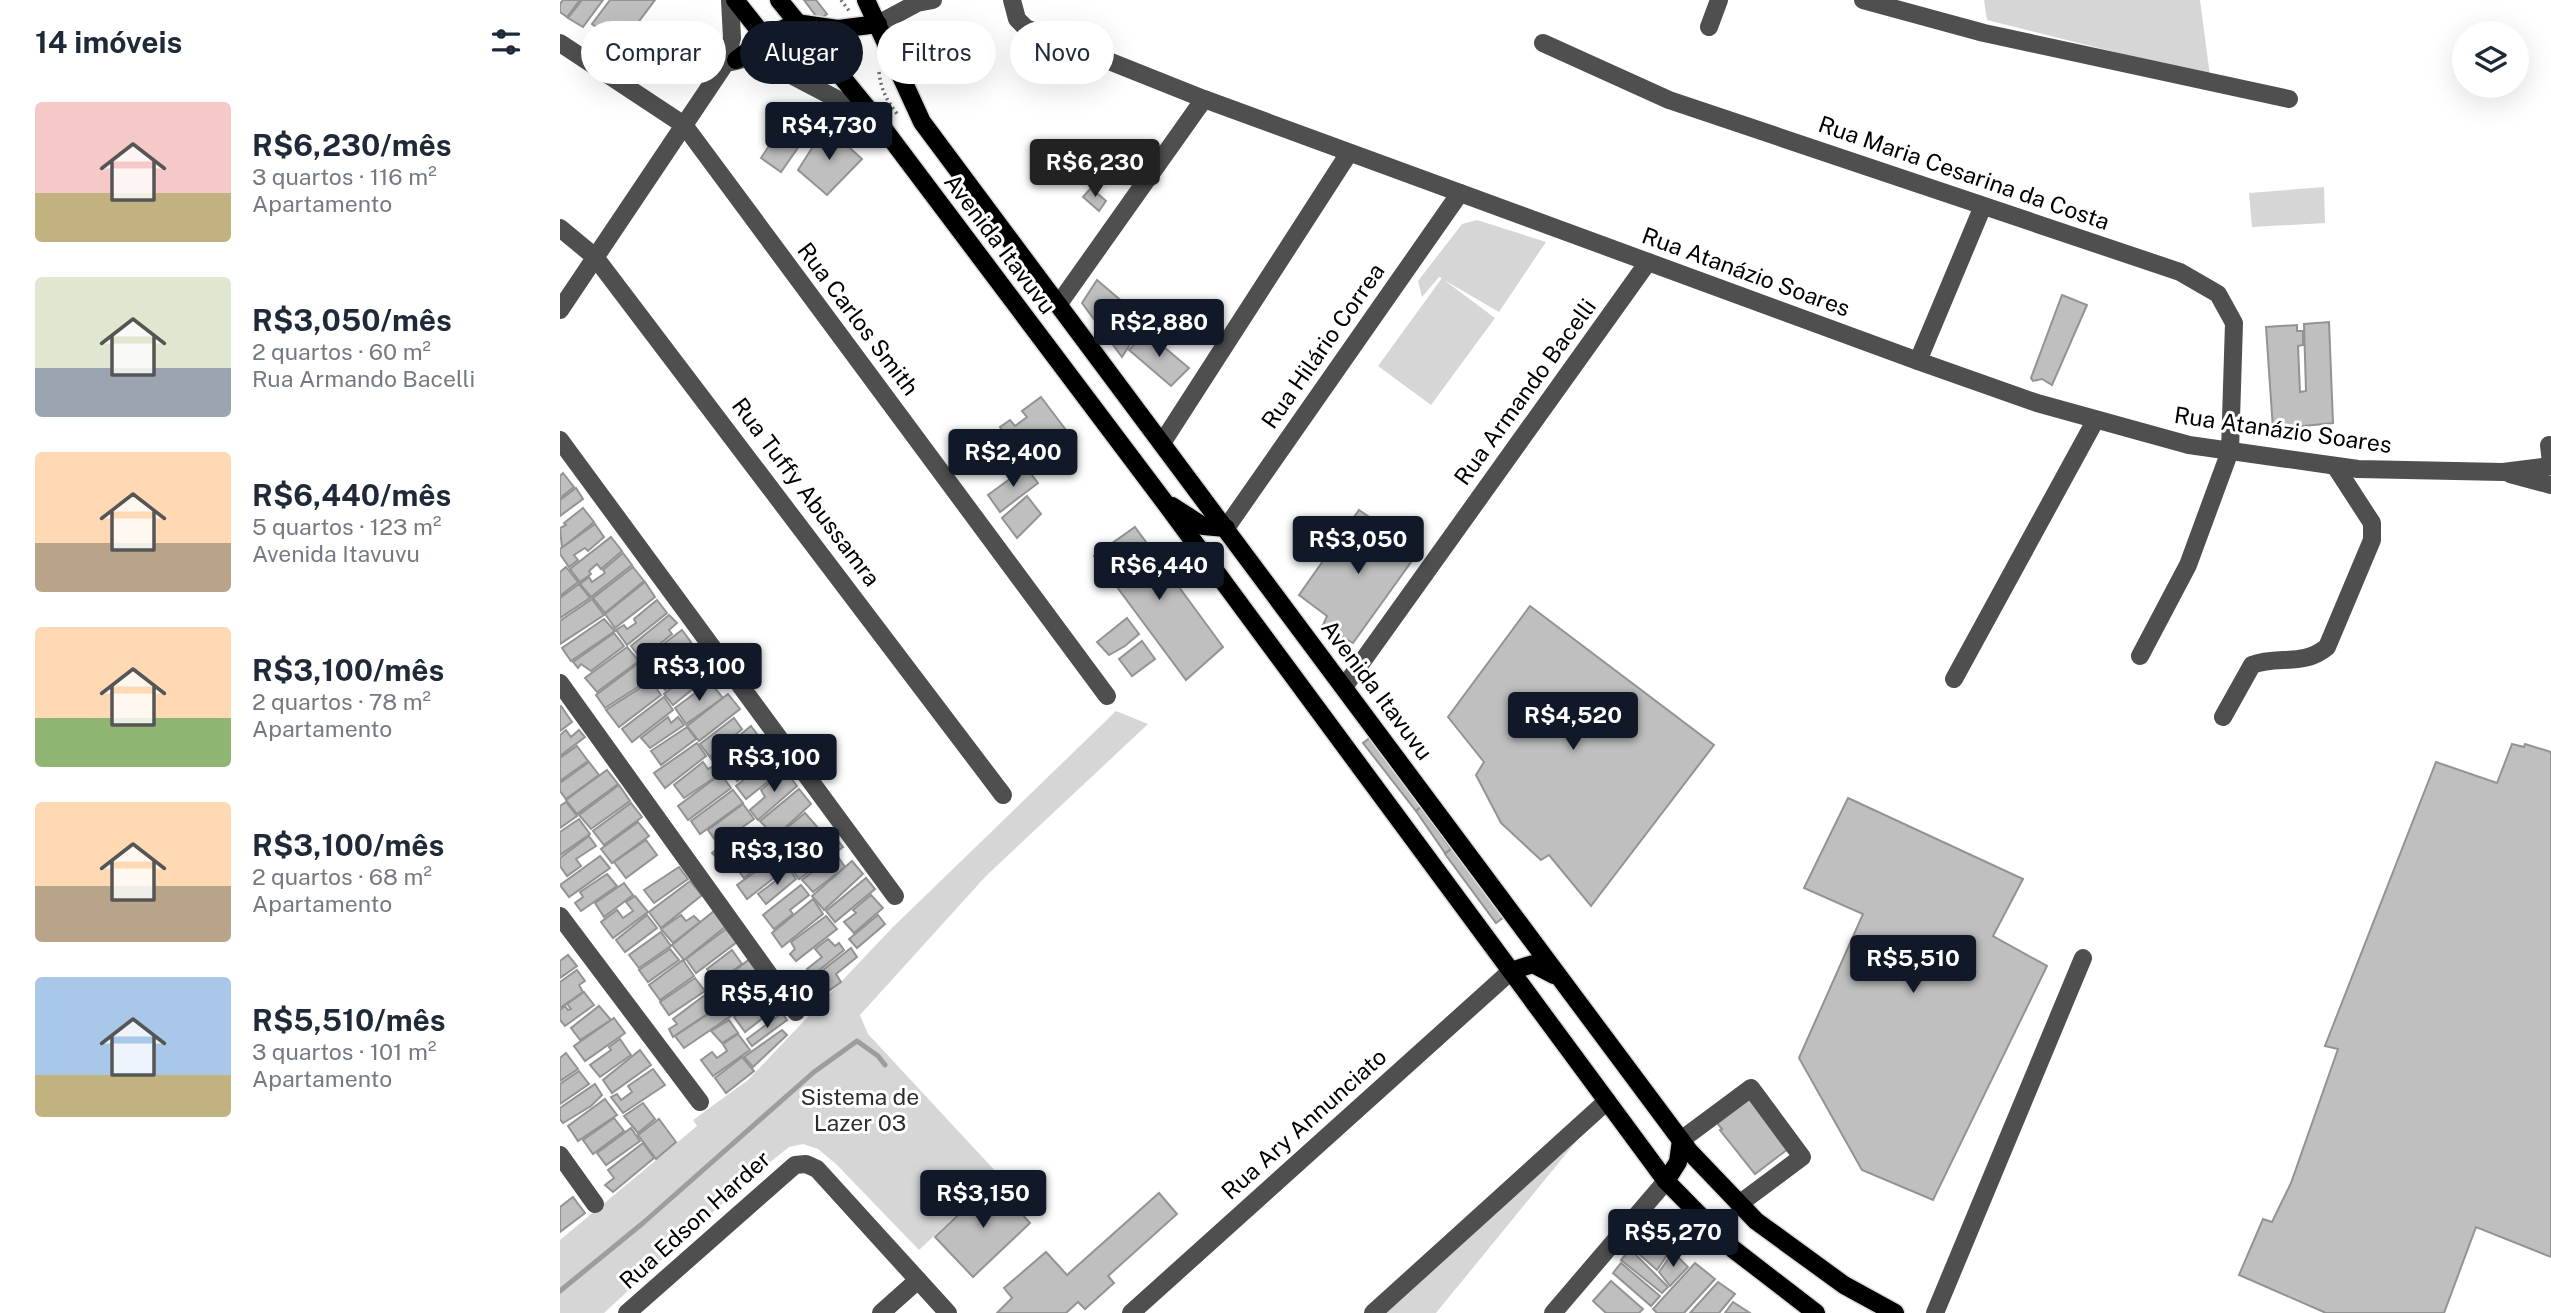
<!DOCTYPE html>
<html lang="pt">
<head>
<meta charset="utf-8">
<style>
  :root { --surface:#fff; --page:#f6f6f7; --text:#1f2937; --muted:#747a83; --accent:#111827 }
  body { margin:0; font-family:"Public Sans",sans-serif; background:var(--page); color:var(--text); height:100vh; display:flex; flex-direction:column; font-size:26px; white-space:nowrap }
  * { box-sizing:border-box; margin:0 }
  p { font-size:23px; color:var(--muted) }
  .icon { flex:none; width:38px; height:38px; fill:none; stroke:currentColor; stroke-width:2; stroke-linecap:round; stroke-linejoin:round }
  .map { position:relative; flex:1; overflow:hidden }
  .panel { display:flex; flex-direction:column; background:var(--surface); width:560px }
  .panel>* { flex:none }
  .hud { position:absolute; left:21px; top:21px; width:665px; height:63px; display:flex; gap:14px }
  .tools { position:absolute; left:1892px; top:21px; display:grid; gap:14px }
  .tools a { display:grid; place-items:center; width:77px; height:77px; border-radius:50%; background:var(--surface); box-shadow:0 7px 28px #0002; font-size:35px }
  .price { position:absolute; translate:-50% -60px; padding:0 16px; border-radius:7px; background:var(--accent); color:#fff; font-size:23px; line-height:46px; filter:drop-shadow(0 2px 4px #0008) }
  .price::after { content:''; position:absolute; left:50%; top:42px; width:21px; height:16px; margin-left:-10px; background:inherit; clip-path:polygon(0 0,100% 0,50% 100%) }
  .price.on { background:#222; color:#fff }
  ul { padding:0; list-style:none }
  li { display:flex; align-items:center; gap:21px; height:175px; padding:0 35px }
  li span { display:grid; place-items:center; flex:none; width:196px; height:140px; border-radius:7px; color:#555 }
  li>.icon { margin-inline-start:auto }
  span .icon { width:84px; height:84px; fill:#fffc; stroke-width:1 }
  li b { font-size:30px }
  h2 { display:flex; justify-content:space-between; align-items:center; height:84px; padding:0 35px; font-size:30px }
  .pill { padding:0 24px; border-radius:32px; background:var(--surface); box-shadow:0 7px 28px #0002; font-size:24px; line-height:63px }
  .pill.on { background:var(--accent); color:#fff }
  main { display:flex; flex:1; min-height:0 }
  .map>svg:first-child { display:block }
</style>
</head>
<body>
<main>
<section class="panel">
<h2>14 imóveis<svg class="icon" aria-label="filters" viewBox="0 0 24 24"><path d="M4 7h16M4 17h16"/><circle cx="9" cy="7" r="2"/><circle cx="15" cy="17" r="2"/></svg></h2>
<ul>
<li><span style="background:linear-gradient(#f6c9c9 65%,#c2b280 0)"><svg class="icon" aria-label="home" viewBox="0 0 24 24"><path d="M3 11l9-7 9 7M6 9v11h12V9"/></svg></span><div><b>R$6,230/mês</b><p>3 quartos · 116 m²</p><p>Apartamento</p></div></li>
<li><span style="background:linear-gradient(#dfe7d0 65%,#9aa5b1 0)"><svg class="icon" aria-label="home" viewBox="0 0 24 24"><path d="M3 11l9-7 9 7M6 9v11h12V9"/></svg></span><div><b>R$3,050/mês</b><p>2 quartos · 60 m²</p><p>Rua Armando Bacelli</p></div></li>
<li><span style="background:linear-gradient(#ffd9b3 65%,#b9a48a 0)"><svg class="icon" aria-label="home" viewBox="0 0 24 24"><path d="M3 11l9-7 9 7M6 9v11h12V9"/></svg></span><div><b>R$6,440/mês</b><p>5 quartos · 123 m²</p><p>Avenida Itavuvu</p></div></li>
<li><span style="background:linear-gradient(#ffd9b3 65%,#8fb573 0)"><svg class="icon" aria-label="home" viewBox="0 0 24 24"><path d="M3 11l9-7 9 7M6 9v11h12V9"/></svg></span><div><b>R$3,100/mês</b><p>2 quartos · 78 m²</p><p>Apartamento</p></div></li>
<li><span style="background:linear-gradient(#ffd9b3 60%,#b9a48a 0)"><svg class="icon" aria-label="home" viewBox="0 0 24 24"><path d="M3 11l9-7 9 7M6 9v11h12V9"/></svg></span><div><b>R$3,100/mês</b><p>2 quartos · 68 m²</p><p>Apartamento</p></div></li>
<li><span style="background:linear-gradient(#a9c7e8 70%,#c2b280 0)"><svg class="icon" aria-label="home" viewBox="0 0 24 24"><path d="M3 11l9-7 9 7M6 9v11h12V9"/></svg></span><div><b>R$5,510/mês</b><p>3 quartos · 101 m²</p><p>Apartamento</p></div></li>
</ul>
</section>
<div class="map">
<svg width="1991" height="1313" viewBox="0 0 1991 1313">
  <rect width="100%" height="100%" fill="#fff"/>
  <g fill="#d6d6d6">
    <polygon points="1424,0 1640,0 1650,76 1427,20"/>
    <polygon points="225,34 268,82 203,49"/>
    <polygon points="1764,187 1765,223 1692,227 1689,193"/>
    <polygon points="917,220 986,242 939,312 884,280 935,318 871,405 818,366 882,278 879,277 862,297 858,281 902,224"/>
    <polygon points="556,711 588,724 426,876 300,1015 308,1034 439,1175 359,1250 276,1164 258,1149 243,1144 229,1147 190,1178 44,1313 0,1313 0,1240 137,1126 133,1120 188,1080 333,927"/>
    <polygon points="1032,1122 876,1313 823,1313"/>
  </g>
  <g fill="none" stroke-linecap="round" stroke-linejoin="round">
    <polyline stroke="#9d9d9d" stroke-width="5" points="0,1291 83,1223 254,1072 297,1041 318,1056 325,1065"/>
  </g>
  <g fill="#bfbfbf" stroke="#939393" stroke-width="2">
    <polygon points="3,0 20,0 7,17 0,12 0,4"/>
    <polygon points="22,0 43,0 23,27 8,18"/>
    <polygon points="50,0 95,0 61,45 32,24"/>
    <polygon points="244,0 256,0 267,14 259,20"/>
    <polygon points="400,27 414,31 405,58 391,54"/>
    <polygon points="233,110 258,119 221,172 201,158"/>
    <polygon points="266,126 302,159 267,195 238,170"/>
    <polygon points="531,188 546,201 539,211 523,197"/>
    <polygon points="537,280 585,321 562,357 522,303"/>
    <polygon points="1502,295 1527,305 1492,385 1482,379 1473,381 1471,378"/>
    <polygon points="1769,322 1773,423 1713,429 1706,327 1737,325 1737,331 1743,331 1743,345 1738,346 1740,392 1746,391 1744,324"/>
    <polygon points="586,332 629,368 611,386 569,350"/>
    <polygon points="481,397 512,438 471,469 467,465 460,468 455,461 461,457 451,443 445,445 441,440 445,435 440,427 450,420 455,426 467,417 462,411"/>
    <polygon points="466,467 478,483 440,512 428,495"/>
    <polygon points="3,473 14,487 0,498 0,476"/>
    <polygon points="16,488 23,499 0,516 0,500"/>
    <polygon points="467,496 481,514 457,538 442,518"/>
    <polygon points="23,508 34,522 2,548 0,528 6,525 4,523"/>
    <polygon points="799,510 859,551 793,643 763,625 767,616 739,595"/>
    <polygon points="35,524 44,537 28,551 25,548 14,555 18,560 9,567 0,554 0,549"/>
    <polygon points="575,527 663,647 626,680 534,556"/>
    <polygon points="51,537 62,551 41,569 37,564 29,571 31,574 20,582 10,569"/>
    <polygon points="63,553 72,565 31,597 20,584 29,577 32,582 45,573 43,570"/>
    <polygon points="6,567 18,582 0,596 0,572"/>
    <polygon points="73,567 84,581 45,613 33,598"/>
    <polygon points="85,582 95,597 55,628 45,614"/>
    <polygon points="19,584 30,598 0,618 0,598"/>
    <polygon points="32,599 44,615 0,644 0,621"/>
    <polygon points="97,600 107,613 67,645 56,630 64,625 67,629 76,623 74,619"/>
    <polygon points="970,606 1154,745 1031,906 989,855 981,860 941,823 916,775 924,762 888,717"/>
    <polygon points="109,615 117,623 109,630 112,634 81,659 71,646"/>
    <polygon points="567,618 579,634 565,646 549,655 537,642"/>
    <polygon points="44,619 55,631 11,661 2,648"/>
    <polygon points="122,630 131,642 93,675 81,661"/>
    <polygon points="54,633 64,646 31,671 21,664 18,668 13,662"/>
    <polygon points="582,641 595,659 572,676 559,659"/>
    <polygon points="67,647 79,661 37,692 25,678"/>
    <polygon points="129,654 137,666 105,690 94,678"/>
    <polygon points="80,662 92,678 45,708 36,695"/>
    <polygon points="137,668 145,679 113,705 104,694"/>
    <polygon points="91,681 101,695 59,727 46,710"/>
    <polygon points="150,682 163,698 126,724 115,708"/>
    <polygon points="168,694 180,709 139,741 127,726"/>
    <polygon points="104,697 113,710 72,742 62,729"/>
    <polygon points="1,706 12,722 0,731 0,707"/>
    <polygon points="108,717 111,723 118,717 124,725 90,748 81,738"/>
    <polygon points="174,718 182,729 150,757 140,744"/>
    <polygon points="191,726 200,738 161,771 151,759"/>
    <polygon points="127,727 136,739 101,765 91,751"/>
    <polygon points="6,730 11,737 19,730 25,737 0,756 0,735"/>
    <polygon points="811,737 863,805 856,811 803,743"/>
    <polygon points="137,743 146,756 105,788 94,773"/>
    <polygon points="198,744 208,757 177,781 167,768"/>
    <polygon points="1952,744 1964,747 1965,744 1991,752 1991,1257 1916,1227 1884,1313 1766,1313 1679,1275 1703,1219 1712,1222 1731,1183 1778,1049 1765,1046 1876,762 1937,783"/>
    <polygon points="17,746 28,761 0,781 0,758"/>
    <polygon points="214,755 224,769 186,799 176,786"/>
    <polygon points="29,762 39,775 6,799 0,791 0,783"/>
    <polygon points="143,762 148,769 154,766 160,774 124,798 114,785"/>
    <polygon points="47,770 58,784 17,814 6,800"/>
    <polygon points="225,770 237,786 198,820 190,810 205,797 201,790"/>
    <polygon points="161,774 171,788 128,820 118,806"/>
    <polygon points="59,785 70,801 31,829 19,815"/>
    <polygon points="239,789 251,804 215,837 200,821"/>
    <polygon points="173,790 183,803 140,834 131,821"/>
    <polygon points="1288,798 1463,879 1433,936 1487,966 1373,1200 1302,1170 1239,1058 1303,914 1244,888"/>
    <polygon points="6,802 17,816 0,828 0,806"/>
    <polygon points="71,803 82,817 44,845 33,831"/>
    <polygon points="183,804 194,819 158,844 148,830"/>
    <polygon points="861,807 891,849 885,853 856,811"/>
    <polygon points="245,813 260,830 226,856 213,839"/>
    <polygon points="19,819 30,834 0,855 0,832"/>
    <polygon points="78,822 89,836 52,863 41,849"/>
    <polygon points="180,831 192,846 171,862 166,855 159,860 152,853"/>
    <polygon points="29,836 36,846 16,859 21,866 7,876 0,866 0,858"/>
    <polygon points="274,836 283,847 239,879 231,868"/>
    <polygon points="207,838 214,846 194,861 198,867 184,878 172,862"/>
    <polygon points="86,840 97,855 66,878 54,862"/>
    <polygon points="892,848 944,917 936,923 885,854"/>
    <polygon points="220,854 228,867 187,899 177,885"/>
    <polygon points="276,854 285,867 253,892 242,880"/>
    <polygon points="40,856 50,868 9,897 0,885"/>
    <polygon points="292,861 303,874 264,910 252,896"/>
    <polygon points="119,867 128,879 94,903 84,890"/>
    <polygon points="230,870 236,879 206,904 198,894"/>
    <polygon points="47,874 57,886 21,911 15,903 23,897 20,892"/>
    <polygon points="306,878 315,889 275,922 266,911"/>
    <polygon points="130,881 142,895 101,928 89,912"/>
    <polygon points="64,883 73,895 44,917 35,903"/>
    <polygon points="241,885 249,895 230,910 233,914 214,929 203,915"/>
    <polygon points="311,895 323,908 294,933 284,922 296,913 293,910"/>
    <polygon points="75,896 88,912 53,938 41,922 57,910 63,918 73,911 66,902"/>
    <polygon points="253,899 263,914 222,947 212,933"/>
    <polygon points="154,911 165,927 124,960 112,945"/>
    <polygon points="87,915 97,928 65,952 56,940"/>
    <polygon points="121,915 126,921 134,916 140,922 113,943 101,929"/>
    <polygon points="318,915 325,924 297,948 289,939"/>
    <polygon points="266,916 277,929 236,961 230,954 235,949 231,942"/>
    <polygon points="166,929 177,942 136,973 126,959"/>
    <polygon points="101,932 111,946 79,968 69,955"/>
    <polygon points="268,939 275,946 279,943 284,950 252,976 247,969 262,957 255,949"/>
    <polygon points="291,948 297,957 276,974 281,982 270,990 258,974"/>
    <polygon points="110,949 119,960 88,982 79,970"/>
    <polygon points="172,950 182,964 157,983 147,969"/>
    <polygon points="8,955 17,966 0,978 0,961"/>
    <polygon points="191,958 200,970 197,974 208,988 194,999 183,987 160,1003 149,990"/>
    <polygon points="123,960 134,976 100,1000 89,985"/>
    <polygon points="17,970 25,981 19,985 23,992 0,1008 0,982"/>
    <polygon points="135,978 145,991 109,1015 100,1002"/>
    <polygon points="24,992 34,1005 5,1026 0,1020 0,1010 5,1006 8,1010 11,1009 7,1004"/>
    <polygon points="149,992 159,1006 113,1037 109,1029 117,1024 113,1019"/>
    <polygon points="196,1001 202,1009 213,1002 217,1007 185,1032 174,1017"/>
    <polygon points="162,1005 171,1016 124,1048 115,1036"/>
    <polygon points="39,1006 51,1020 20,1040 11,1028"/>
    <polygon points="222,1013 227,1020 192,1046 187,1039"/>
    <polygon points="54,1018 65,1033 25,1061 14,1046"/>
    <polygon points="169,1020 178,1033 162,1043 151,1031"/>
    <polygon points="222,1030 227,1035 193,1067 184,1057"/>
    <polygon points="178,1034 190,1050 153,1076 141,1060 152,1052 157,1058 167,1051 163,1044"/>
    <polygon points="60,1039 71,1055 40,1077 30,1065 51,1050 49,1047"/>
    <polygon points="80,1050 91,1065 52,1093 43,1080"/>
    <polygon points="6,1053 18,1069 0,1081 0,1058"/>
    <polygon points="182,1057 194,1071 166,1093 155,1078"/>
    <polygon points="93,1069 105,1085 63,1113 51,1097 57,1094 61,1100 72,1092 68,1086"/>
    <polygon points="19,1071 29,1084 0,1104 0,1084"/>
    <polygon points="35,1084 42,1095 31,1106 3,1123 0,1119 0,1108"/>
    <polygon points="1186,1093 1228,1149 1195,1174 1160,1130 1162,1129 1153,1118"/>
    <polygon points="45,1099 57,1115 18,1141 8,1126"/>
    <polygon points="83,1103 95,1119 78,1133 64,1116"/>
    <polygon points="54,1118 64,1131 33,1154 23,1140"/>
    <polygon points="99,1119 116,1142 96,1159 78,1135"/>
    <polygon points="71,1128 80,1141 46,1165 37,1153"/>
    <polygon points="83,1143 94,1158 53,1192 45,1185 54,1178 48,1170"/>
    <polygon points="433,1182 470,1223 413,1277 375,1237"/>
    <polygon points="599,1193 617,1214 548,1276 554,1283 525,1309 518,1302 506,1313 437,1313 452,1298 444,1288 486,1252 507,1275"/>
    <polygon points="13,1197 25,1213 0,1232 0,1207"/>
    <polygon points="1090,1231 1112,1248 1097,1270 1071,1247"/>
    <polygon points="1070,1249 1108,1287 1102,1293 1061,1260"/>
    <polygon points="1113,1252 1128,1267 1110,1286 1099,1272"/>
    <polygon points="1061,1263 1100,1296 1091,1306 1053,1273"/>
    <polygon points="1135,1263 1155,1279 1124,1313 1097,1313 1093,1309"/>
    <polygon points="1051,1281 1083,1309 1079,1313 1046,1313 1033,1301"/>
    <polygon points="1158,1282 1175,1294 1159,1313 1130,1313"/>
    <polygon points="1173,1302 1190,1313 1165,1313"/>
  </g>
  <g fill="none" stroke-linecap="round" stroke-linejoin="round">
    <g stroke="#dbdbdb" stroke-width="21">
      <g id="major">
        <polyline points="175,0 202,34 208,36"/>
        <polyline points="219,0 317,120 603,500 1106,1181 1173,1249 1256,1313"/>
        <polyline points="306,0 362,122 1129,1151 1196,1221 1284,1285 1335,1313"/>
        <polyline points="176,60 208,36 236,23 278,29 318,24"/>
        <polyline points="612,506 643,526 666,528"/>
        <polyline points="951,971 973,964 994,975"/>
        <polyline points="1106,1181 1118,1162 1121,1140"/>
      </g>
    </g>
    <g stroke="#717171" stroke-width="3.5" stroke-dasharray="2 3.5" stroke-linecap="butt">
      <polyline points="281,0 290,12"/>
      <path d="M 319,72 C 321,90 327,101 338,115"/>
    </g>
    <g stroke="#4f4f4f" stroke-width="18">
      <polyline points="452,0 457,19 466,28 644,99 1358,361 1477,403 1629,445 1798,469 1943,472 1991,466"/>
      <polyline points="1303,0 1424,33 1729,99"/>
      <polyline points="318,24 357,3 373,0"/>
      <polyline points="1149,27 1159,0"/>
      <polyline points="0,43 124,125 547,696"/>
      <polyline points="983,43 1109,100 1620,272 1658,294 1674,323 1670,451 1628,565 1580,656"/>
      <polyline points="171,62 187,58 204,61 317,120"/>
      <polyline points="0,228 35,257 443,795"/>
      <polyline points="498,305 644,99"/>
      <polyline points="0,310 165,64 172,38 170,0"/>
      <polyline points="1358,361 1423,206"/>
      <polyline points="0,440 335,896"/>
      <polyline points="602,443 789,153"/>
      <polyline points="1989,445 1991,463"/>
      <polyline points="1950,474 1991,485"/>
      <polyline points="666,528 900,193"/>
      <polyline points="1394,679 1535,421"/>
      <polyline points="0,683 236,1012"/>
      <polyline points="784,687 1088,262"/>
      <path d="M 1663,717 L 1692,665 C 1718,655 1743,667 1767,647 L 1812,540 L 1812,523 L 1775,466"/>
      <polyline points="0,916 140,1102"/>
      <polyline points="1121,1140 1191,1088 1242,1157 1179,1204"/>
      <polyline points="0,1155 35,1204"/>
      <polyline points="67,1313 235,1165 246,1164 257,1169 388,1313"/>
      <polyline points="321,1313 358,1280"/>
      <polyline points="571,1313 951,971"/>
      <polyline points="813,1313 1047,1101"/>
      <polyline points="993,1313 1106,1181"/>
      <polyline points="1375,1313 1523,958"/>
    </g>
    <use href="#major" stroke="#000" stroke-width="18"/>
  </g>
  <g text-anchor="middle" stroke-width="6" stroke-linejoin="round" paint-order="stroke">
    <g font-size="23" fill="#000" stroke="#fff">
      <text transform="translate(1404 173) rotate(19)" y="8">Rua Maria Cesarina da Costa</text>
      <text transform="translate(440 244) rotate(53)" y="8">Avenida Itavuvu</text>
      <text transform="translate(1186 272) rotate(20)" y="8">Rua Atanázio Soares</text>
      <text transform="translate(298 319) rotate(53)" y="8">Rua Carlos Smith</text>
      <text transform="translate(763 346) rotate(-55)" y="8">Rua Hilário Correa</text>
      <text transform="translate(965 392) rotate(-54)" y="8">Rua Armando Bacelli</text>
      <text transform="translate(1723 430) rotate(8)" y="8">Rua Atanázio Soares</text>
      <text transform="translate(246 492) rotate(53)" y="8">Rua Tuffy Abussamra</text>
      <text transform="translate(817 690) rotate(53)" y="8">Avenida Itavuvu</text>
      <text transform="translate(744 1124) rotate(-42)" y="8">Rua Ary Annunciato</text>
      <text transform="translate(135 1220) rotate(-42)" y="8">Rua Edson Harder</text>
    </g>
    <g font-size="23" fill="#2d2d2d" stroke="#fff">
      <text x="300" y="1105">Sistema de<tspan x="300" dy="26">Lazer 03</tspan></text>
    </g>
  </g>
</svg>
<div class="tools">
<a><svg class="icon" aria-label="layers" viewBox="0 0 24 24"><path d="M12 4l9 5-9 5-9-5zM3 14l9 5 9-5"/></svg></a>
</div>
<b class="price" style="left:269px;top:162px">R$4,730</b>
<b class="price on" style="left:535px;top:199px">R$6,230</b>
<b class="price" style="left:599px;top:359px">R$2,880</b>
<b class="price" style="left:453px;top:489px">R$2,400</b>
<b class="price" style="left:798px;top:576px">R$3,050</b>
<b class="price" style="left:599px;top:602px">R$6,440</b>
<b class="price" style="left:139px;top:703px">R$3,100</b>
<b class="price" style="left:1013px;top:752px">R$4,520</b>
<b class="price" style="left:214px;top:794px">R$3,100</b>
<b class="price" style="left:217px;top:887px">R$3,130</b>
<b class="price" style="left:1353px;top:995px">R$5,510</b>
<b class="price" style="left:207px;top:1030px">R$5,410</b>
<b class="price" style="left:423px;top:1230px">R$3,150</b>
<b class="price" style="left:1113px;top:1269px">R$5,270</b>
<div class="hud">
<a class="pill">Comprar</a>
<a class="pill on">Alugar</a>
<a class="pill">Filtros</a>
<a class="pill">Novo</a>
</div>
</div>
</main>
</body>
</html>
